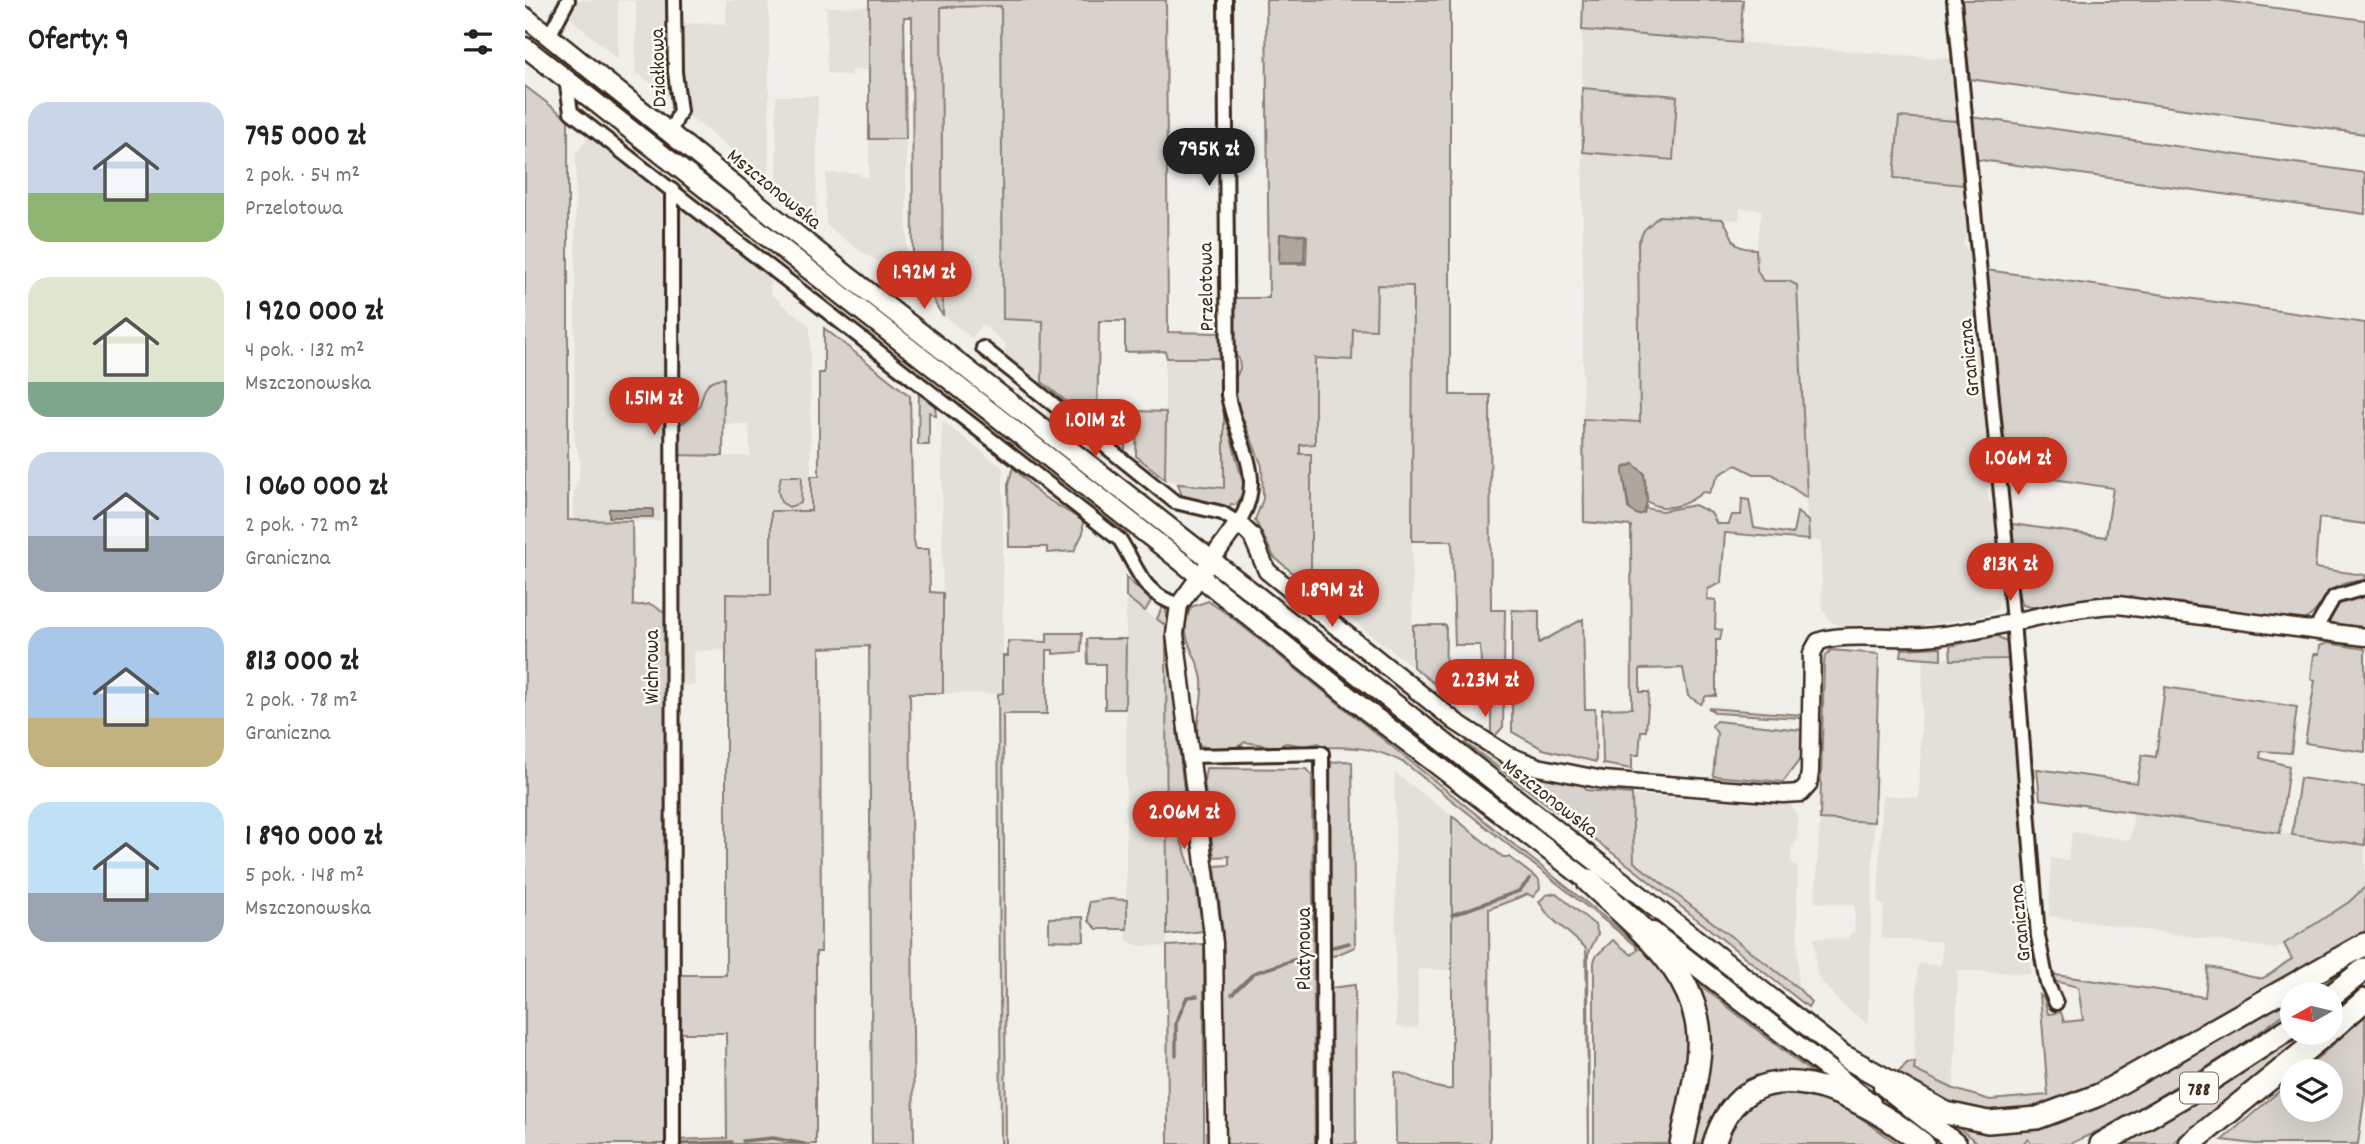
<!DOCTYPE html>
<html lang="pl">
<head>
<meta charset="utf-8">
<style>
  :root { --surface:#fff; --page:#f2f2f2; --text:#222; --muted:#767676; --accent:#c8321e }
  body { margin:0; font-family:Dekko,sans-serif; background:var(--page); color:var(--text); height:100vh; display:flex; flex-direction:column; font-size:26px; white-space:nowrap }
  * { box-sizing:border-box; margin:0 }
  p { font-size:23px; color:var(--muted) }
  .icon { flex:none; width:38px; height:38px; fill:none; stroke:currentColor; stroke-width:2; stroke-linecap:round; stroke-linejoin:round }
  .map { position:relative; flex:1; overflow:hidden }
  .details { display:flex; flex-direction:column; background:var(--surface); width:525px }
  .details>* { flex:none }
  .needle { width:46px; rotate:262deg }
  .fabs { position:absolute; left:1755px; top:982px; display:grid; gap:14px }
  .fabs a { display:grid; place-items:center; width:63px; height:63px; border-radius:50%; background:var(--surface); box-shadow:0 7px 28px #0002; font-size:35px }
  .price { position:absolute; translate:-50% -60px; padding:0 16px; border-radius:24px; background:var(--accent); color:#fff; font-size:23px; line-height:46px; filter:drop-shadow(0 2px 4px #0008) }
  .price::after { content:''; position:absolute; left:50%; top:42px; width:21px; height:16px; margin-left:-10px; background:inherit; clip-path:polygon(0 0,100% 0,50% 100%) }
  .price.on { background:#222; color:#fff }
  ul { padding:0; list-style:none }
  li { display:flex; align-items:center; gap:21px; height:175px; padding:0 28px }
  li span { display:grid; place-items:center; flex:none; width:196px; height:140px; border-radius:21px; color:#555 }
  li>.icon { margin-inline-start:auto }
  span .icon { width:84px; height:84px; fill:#fffc; stroke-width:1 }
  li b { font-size:30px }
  h2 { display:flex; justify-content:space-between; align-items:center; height:84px; padding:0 28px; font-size:30px }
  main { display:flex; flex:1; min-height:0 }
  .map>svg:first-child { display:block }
</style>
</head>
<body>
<main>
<section class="details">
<h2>Oferty: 9<svg class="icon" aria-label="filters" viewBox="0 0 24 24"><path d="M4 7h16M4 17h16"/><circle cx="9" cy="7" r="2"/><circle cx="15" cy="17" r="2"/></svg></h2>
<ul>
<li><span style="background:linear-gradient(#c9d6e8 65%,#8fb573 0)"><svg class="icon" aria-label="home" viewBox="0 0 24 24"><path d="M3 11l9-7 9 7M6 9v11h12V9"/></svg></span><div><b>795 000 zł</b><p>2 pok. · 54 m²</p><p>Przelotowa</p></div></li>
<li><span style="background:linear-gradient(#dfe7d0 75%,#7fa58c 0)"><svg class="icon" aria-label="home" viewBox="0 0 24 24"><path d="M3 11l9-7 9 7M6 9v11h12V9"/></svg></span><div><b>1 920 000 zł</b><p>4 pok. · 132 m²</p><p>Mszczonowska</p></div></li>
<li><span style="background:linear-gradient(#c9d6e8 60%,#9aa5b1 0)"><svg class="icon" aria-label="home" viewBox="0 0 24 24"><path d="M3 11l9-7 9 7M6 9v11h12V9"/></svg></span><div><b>1 060 000 zł</b><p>2 pok. · 72 m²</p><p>Graniczna</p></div></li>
<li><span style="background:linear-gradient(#a9c7e8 65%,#c2b280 0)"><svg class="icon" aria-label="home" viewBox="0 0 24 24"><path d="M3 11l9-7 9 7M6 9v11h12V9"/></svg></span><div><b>813 000 zł</b><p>2 pok. · 78 m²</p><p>Graniczna</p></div></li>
<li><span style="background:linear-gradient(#bfe0f5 65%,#9aa5b1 0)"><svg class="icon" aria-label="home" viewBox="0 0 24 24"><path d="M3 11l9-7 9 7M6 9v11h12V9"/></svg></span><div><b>1 890 000 zł</b><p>5 pok. · 148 m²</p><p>Mszczonowska</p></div></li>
</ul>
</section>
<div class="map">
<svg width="1840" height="1144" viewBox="0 0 1840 1144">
  <rect width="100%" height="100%" fill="#f1efea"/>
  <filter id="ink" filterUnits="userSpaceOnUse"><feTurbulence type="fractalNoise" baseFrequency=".0143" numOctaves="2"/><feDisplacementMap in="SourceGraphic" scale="14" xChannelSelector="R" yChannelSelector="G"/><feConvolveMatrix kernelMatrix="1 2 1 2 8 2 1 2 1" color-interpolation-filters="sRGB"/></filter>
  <g filter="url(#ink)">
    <g fill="#e3e0da" fill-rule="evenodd">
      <polygon points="50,0 145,0 146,83 143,96 111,72 111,1 93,1 93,59 46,19"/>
      <polygon points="201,0 244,0 244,180 159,112 159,86 154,78 153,23 201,24"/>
      <polygon points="477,5 478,319 518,320 517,382 480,355 480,343 457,324 447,338 418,315 416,7"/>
      <polygon points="344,6 344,70 326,70 326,76 302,73 301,7"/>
      <polygon points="1057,30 1426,59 1442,232 1438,244 1444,254 1455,372 1450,379 1451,390 1457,394 1466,484 1462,490 1464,502 1469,506 1476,581 1473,609 1458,616 1377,629 1318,627 1305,621 1297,608 1296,541 1284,540 1278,473 1274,292 1272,285 1263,281 1239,281 1234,276 1231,249 1237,210 1215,208 1214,220 1135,216 1126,221 1113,243 1115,422 1058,419"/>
      <polygon points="251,96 293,96 291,219 257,191 252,181"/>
      <polygon points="63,137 143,197 142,509 136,509 137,521 49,521 49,488 54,479 55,462 49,435 51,154"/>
      <polygon points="344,139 381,139 382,255 378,266 373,269 363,267 335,251 301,225 301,173 335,173 335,177 344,177"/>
      <polygon points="888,172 887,581 888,667 786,588 786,454 743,454 743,229 782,229"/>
      <path d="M 151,204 L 245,278 L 246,295 L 285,326 L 286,511 L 246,512 L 246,595 L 201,594 L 201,650 L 169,651 L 170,685 L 149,686 ZM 198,424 L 224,424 L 225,456 L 198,456 Z"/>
      <polygon points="640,358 699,358 699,488 662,486 640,479"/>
      <polygon points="417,421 478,468 478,694 418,693"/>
      <polygon points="601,597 641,626 642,946 615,946 601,941"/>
      <polygon points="1398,658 1483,659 1506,974 1433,970 1429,1089 1389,1070 1393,964 1416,965 1417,942 1356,938 1359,906 1353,902 1357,800 1359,795 1394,798"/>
      <polygon points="870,773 927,816 926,970 893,969 893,1028 871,1027"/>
      <polygon points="1107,795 1265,804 1273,815 1272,841 1266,847 1266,861 1272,868 1273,988 1108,861"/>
      <polygon points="1609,812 1840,845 1840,887 1824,902 1751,949 1524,916 1526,858 1543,861 1547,832 1605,840"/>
      <polygon points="1295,819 1349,822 1343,1024 1314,1002 1292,975 1289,938 1324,939 1325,933 1329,933 1330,905 1290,902"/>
    </g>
    <g fill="#d7d2cc" stroke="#897e75" stroke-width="2" fill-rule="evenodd">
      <path d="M 344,0 L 641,0 L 643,332 L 695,333 L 699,358 L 642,358 L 640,351 L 600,352 L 600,321 L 574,321 L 572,426 L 517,382 L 518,321 L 478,319 L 476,6 L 416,7 L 418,315 C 404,302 411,284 388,269 L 387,17 L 379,17 L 381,139 L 344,139 Z"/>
      <path d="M 741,0 L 925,0 L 925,395 L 965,395 L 966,610 L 980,610 L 978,727 L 970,736 L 966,734 L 966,698 L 958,698 L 955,645 L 930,645 L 927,541 L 887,541 L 888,286 L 852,285 L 851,330 L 828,329 L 827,360 L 790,358 L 790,444 L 775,445 L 775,454 L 786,454 L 786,588 L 749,557 L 730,520 L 738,499 L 737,466 L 706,389 L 715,368 L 714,359 L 706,350 L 705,298 L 744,298 ZM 755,234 L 782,236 L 781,264 L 754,264 Z"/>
      <polygon points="1058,0 1218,0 1215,43 1057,30"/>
      <polygon points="1435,0 1692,0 1840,20 1840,134 1445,79"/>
      <polygon points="0,86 43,119 43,520 107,521 108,606 125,604 143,614 145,1144 0,1144"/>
      <polygon points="1057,88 1152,96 1148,160 1058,152"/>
      <polygon points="1374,117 1432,121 1438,185 1369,178"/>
      <polygon points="1446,117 1840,173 1840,214 1449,159"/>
      <path d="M 1134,216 L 1197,219 C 1212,237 1202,249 1231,249 L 1232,270 L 1238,281 L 1263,281 L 1272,285 L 1282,498 L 1247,474 L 1229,474 L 1211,465 L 1194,475 L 1184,493 L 1178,492 C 1162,505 1140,514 1122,501 L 1120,481 L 1100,485 L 1103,508 L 1113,515 L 1120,508 L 1137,511 L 1170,505 L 1186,513 L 1192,524 L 1204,524 L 1207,515 L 1216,515 L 1217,499 L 1224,500 L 1229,528 L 1268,534 L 1272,512 L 1283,521 L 1284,540 L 1200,533 L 1196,583 L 1183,589 L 1182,599 L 1191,600 L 1190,629 L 1197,630 L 1195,640 L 1191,640 L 1191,696 L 1181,696 L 1176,704 L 1163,696 L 1158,668 L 1115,669 L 1115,692 L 1124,692 L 1121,731 L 1116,731 L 1114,755 L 1107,755 L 1107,769 L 1078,764 L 1077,709 L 1107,708 L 1106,526 L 1059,522 L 1058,419 L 1115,422 L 1113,243 L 1119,230 Z"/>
      <path d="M 1461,270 L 1840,323 L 1840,524 L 1794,518 L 1790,568 L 1840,575 L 1840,581 C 1800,579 1802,608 1778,621 C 1707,612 1633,594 1562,599 C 1542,601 1515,612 1498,605 L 1494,596 L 1487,524 L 1581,537 L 1588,488 L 1483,472 Z"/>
      <polygon points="299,328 385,396 388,536 391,549 404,549 405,592 418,593 418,693 385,693 389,1144 347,1144 344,646 295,648 296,952 291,952 291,1144 151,1144 151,1140 202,1138 201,1033 151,1033 151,975 201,975 201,594 246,595 246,511 286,511 286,476 294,476 294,373 299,373"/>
      <path d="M 199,378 L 198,456 L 150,455 L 150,426 C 157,425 172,412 175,404 C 180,389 179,380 199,378 Z"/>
      <polygon points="394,392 410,404 411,416 404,412 404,445 393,445"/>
      <polygon points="601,401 600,453 581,439 579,402"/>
      <polygon points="612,411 641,412 640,479 611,456"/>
      <polygon points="699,412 720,490 711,505 706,504 705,507 657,496 653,484 699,488"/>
      <polygon points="488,467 514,494 558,521 558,533 549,551 522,553 522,547 484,547 483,485"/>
      <polygon points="256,476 277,476 276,503 264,507 256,502 253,491"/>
      <polygon points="601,577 626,601 620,611 601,597"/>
      <path d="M 1840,594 L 1840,629 L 1804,624 C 1804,602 1822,599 1840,594 Z"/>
      <path d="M 683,601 L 705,616 L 1115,946 L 1148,977 L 1167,1030 L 1151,1144 L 1069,1144 L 1069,962 L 1071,956 L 1088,940 L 1107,955 L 1113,949 L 1109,944 L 881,764 C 850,747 832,747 798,747 L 794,743 L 780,746 L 761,743 L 752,747 L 720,742 C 710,751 685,750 674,745 C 668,729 679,701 677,681 C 675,654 650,639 666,607 Z"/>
      <polygon points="637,607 641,610 656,729 652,730 659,790 655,837 670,881 678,931 642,935 641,626 632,619"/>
      <polygon points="987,610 1014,611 1014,643 1058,619 1060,709 1070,709 1071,762 1018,749 987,732"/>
      <polygon points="888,625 921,625 920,692 888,667"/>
      <polygon points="522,633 557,633 556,652 528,654 528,650 522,650 522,714 478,714 481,1144 476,1144 473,694 478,693 478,656 483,656 483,641 522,642"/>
      <polygon points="1472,636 1483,642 1484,659 1426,660 1425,646"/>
      <polygon points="562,639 601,639 600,709 580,709 580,664 563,664"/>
      <polygon points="1802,643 1840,649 1840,752 1780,743 1790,681 1786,679 1789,654 1794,654 1795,646"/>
      <polygon points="1416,647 1416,659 1376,656 1377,649"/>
      <polygon points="1306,650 1354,654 1349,822 1295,819 1299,664 1300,656"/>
      <polygon points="1640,687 1772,707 1766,753 1736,751 1735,758 1764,766 1755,833 1515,799 1512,769 1612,783 1617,755 1631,757"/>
      <polygon points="1183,708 1277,715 1277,718 1191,713"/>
      <polygon points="1191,721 1277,730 1276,758 1258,782 1188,776 1192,733 1187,726"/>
      <path d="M 946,741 C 983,763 1017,778 1060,785 L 1061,790 L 1107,794 L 1109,862 L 1273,988 L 1286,1002 L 1283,1007 L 1106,867 L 940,743 Z"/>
      <polygon points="821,761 827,762 830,947 809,956 806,955 804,774 807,762"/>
      <polygon points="681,768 781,769 787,776 790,1144 701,1144 698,933 690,866 704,865 704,856 689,857 679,781"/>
      <polygon points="1775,778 1840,787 1840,845 1767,835"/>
      <path d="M 927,816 L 978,857 L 984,857 L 1014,880 L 1015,889 L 1008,897 L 1003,894 L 964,909 L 965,1144 L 871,1144 L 870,1072 C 890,1074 907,1091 927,1089 Z"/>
      <path d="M 1840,887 L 1840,936 L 1567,1089 L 1504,1111 L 1469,1113 L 1434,1106 L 1415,1099 L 1372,1074 L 1382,1063 L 1390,1062 L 1389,1070 L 1429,1089 L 1465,1100 L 1523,1095 L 1515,995 L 1519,998 L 1523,1014 L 1536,1012 L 1539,1022 L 1558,1020 L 1553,987 L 1529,981 L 1530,975 L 1680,997 L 1683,967 C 1695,968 1732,980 1738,978 C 1748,974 1757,964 1767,959 L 1759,944 L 1824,902 Z"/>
      <polygon points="1031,893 1070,925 1073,934 1063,954 1064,1144 1061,948 1024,916 1014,902 1021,895"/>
      <polygon points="584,899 602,900 602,929 572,929 564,921 564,902"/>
      <polygon points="558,917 559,941 524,940 524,918"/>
      <polygon points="679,944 679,1144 643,1144 642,946"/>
      <polygon points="1823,964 1787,994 1768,994 1767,1008 1713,1048 1590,1123 1545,1144 1506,1144 1503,1139 1497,1144 1454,1144 1428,1124 1487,1130"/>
      <polygon points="1165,977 1287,1073 1259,1072 1242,1076 1195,1110 1181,1144 1166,1144"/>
      <polygon points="830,985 831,1144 807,1144 806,988"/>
      <polygon points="1840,1016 1840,1093 1833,1144 1730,1144 1697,1140 1767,1080 1768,1110 1806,1110 1806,1071 1778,1071"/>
      <polygon points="1772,1033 1790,1033 1646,1144 1597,1144 1635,1124"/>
      <polygon points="1251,1090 1309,1099 1373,1144 1198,1144 1223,1103"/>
    </g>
    <g fill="#aea69f" stroke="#80746b" stroke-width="2">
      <polygon points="755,234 780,235 779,262 754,262"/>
      <polygon points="1108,464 1119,473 1122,501 1119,513 1113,515 1104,509 1098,473 1098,468"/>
      <rect x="84" y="509" width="44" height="8"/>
    </g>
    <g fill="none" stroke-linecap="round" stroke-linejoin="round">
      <g stroke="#80746b" stroke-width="3.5">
        <polyline points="927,915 994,891 1005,879"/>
        <polyline points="808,947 824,943"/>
        <polyline points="707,994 729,973 784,955"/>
        <polyline points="651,1055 651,1023 662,997 672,996"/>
        <polyline points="218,1141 248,1138 279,1144"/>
        <polyline points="155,1144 207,1142"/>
      </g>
      <g stroke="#3b2a1e" stroke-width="18">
        <g id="minor">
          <polyline points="1429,0 1488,621 1513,936 1522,983 1531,1003"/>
          <polyline points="24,36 43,0"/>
          <path d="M 41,79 L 46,112 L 595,540 C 614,570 616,593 654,605"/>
          <polyline points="145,133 155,111 150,72 149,0"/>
          <polyline points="147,190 148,1144"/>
          <path d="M 458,348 L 650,502 L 697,513 L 713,523 C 744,477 711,443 703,395 L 700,0"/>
          <polyline points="1790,630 1809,597 1840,588"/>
          <polyline points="666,756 797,753 799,1144"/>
        </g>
      </g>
      <g stroke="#3b2a1e" stroke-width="21">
        <path id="tertiary" d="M 692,1144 L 689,943 L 650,634 L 654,605 L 713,523 L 727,536 L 742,571 L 931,722 L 982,755 L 1013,767 L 1078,780 L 1258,794 L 1276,793 L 1283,785 L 1285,772 L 1287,653 L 1293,642 C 1313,632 1373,639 1399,637 C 1466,633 1527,607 1593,605 L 1840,637"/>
      </g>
      <g stroke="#3b2a1e" stroke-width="23">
        <g id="secondary">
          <polyline points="0,17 323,276 1333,1066"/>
          <polyline points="0,47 642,550 838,708 1074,889"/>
          <polyline points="1128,932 1346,1103"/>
          <polyline points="1358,1086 1432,1144"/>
        </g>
      </g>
      <g stroke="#3b2a1e" stroke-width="26">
        <g id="primary">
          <polyline points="1806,996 1840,969"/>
          <polyline points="1806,1030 1840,1000"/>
          <polyline points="1322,1058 1421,1113 1463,1122 1512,1118 1574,1095 1840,944"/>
          <path d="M 1189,1144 C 1223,1033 1338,1097 1398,1144"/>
          <polyline points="1576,1144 1673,1088 1768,1026"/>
          <polyline points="1665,1144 1803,1032"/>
        </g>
      </g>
      <g stroke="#3b2a1e" stroke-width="28">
        <path id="motorway" d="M 1064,881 C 1113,928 1178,974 1174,1049 C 1172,1081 1163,1113 1157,1144"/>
      </g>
      <use href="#minor" stroke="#fdfcf7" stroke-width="12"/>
      <use href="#tertiary" stroke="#fdfcf7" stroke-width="16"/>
      <use href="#secondary" stroke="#fdfcf7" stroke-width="18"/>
      <use href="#primary" stroke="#fdfcf7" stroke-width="21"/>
      <use href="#motorway" stroke="#fdfcf7" stroke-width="23"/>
    </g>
  </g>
  <g text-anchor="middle" stroke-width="5" stroke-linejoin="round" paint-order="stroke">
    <rect fill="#fdfcf7" stroke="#75695f" stroke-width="2" x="1655" y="1072.5" width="38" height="31" rx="5"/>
    <g font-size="19" font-weight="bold" fill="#3b2a1e">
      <text x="1674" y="1095">788</text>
    </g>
    <g font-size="21" fill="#3b2a1e" stroke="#fdfcf7">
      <text transform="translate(132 68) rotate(-92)" y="7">Działkowa</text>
      <text transform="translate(250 188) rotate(39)" y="7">Mszczonowska</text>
      <text transform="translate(680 287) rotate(-91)" y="7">Przelotowa</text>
      <text transform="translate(1443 358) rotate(-96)" y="7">Graniczna</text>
      <text transform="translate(126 667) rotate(-90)" y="7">Wichrowa</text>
      <text transform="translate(1026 797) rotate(38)" y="7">Mszczonowska</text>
      <text transform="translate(1494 923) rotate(-96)" y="7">Graniczna</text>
      <text transform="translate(778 949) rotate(-90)" y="7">Platynowa</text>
    </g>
  </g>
</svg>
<div class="fabs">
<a><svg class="needle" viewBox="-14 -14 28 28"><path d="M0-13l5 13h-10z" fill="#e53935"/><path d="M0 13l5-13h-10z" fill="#767676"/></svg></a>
<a><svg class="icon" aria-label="layers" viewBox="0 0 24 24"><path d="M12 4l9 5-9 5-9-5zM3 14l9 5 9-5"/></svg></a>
</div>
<b class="price on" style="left:684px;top:188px">795K zł</b>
<b class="price" style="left:399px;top:311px">1.92M zł</b>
<b class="price" style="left:129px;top:437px">1.51M zł</b>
<b class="price" style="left:570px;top:459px">1.01M zł</b>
<b class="price" style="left:1493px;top:497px">1.06M zł</b>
<b class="price" style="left:1485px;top:603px">813K zł</b>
<b class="price" style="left:807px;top:629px">1.89M zł</b>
<b class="price" style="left:960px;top:719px">2.23M zł</b>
<b class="price" style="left:659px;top:851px">2.06M zł</b>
</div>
</main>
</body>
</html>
